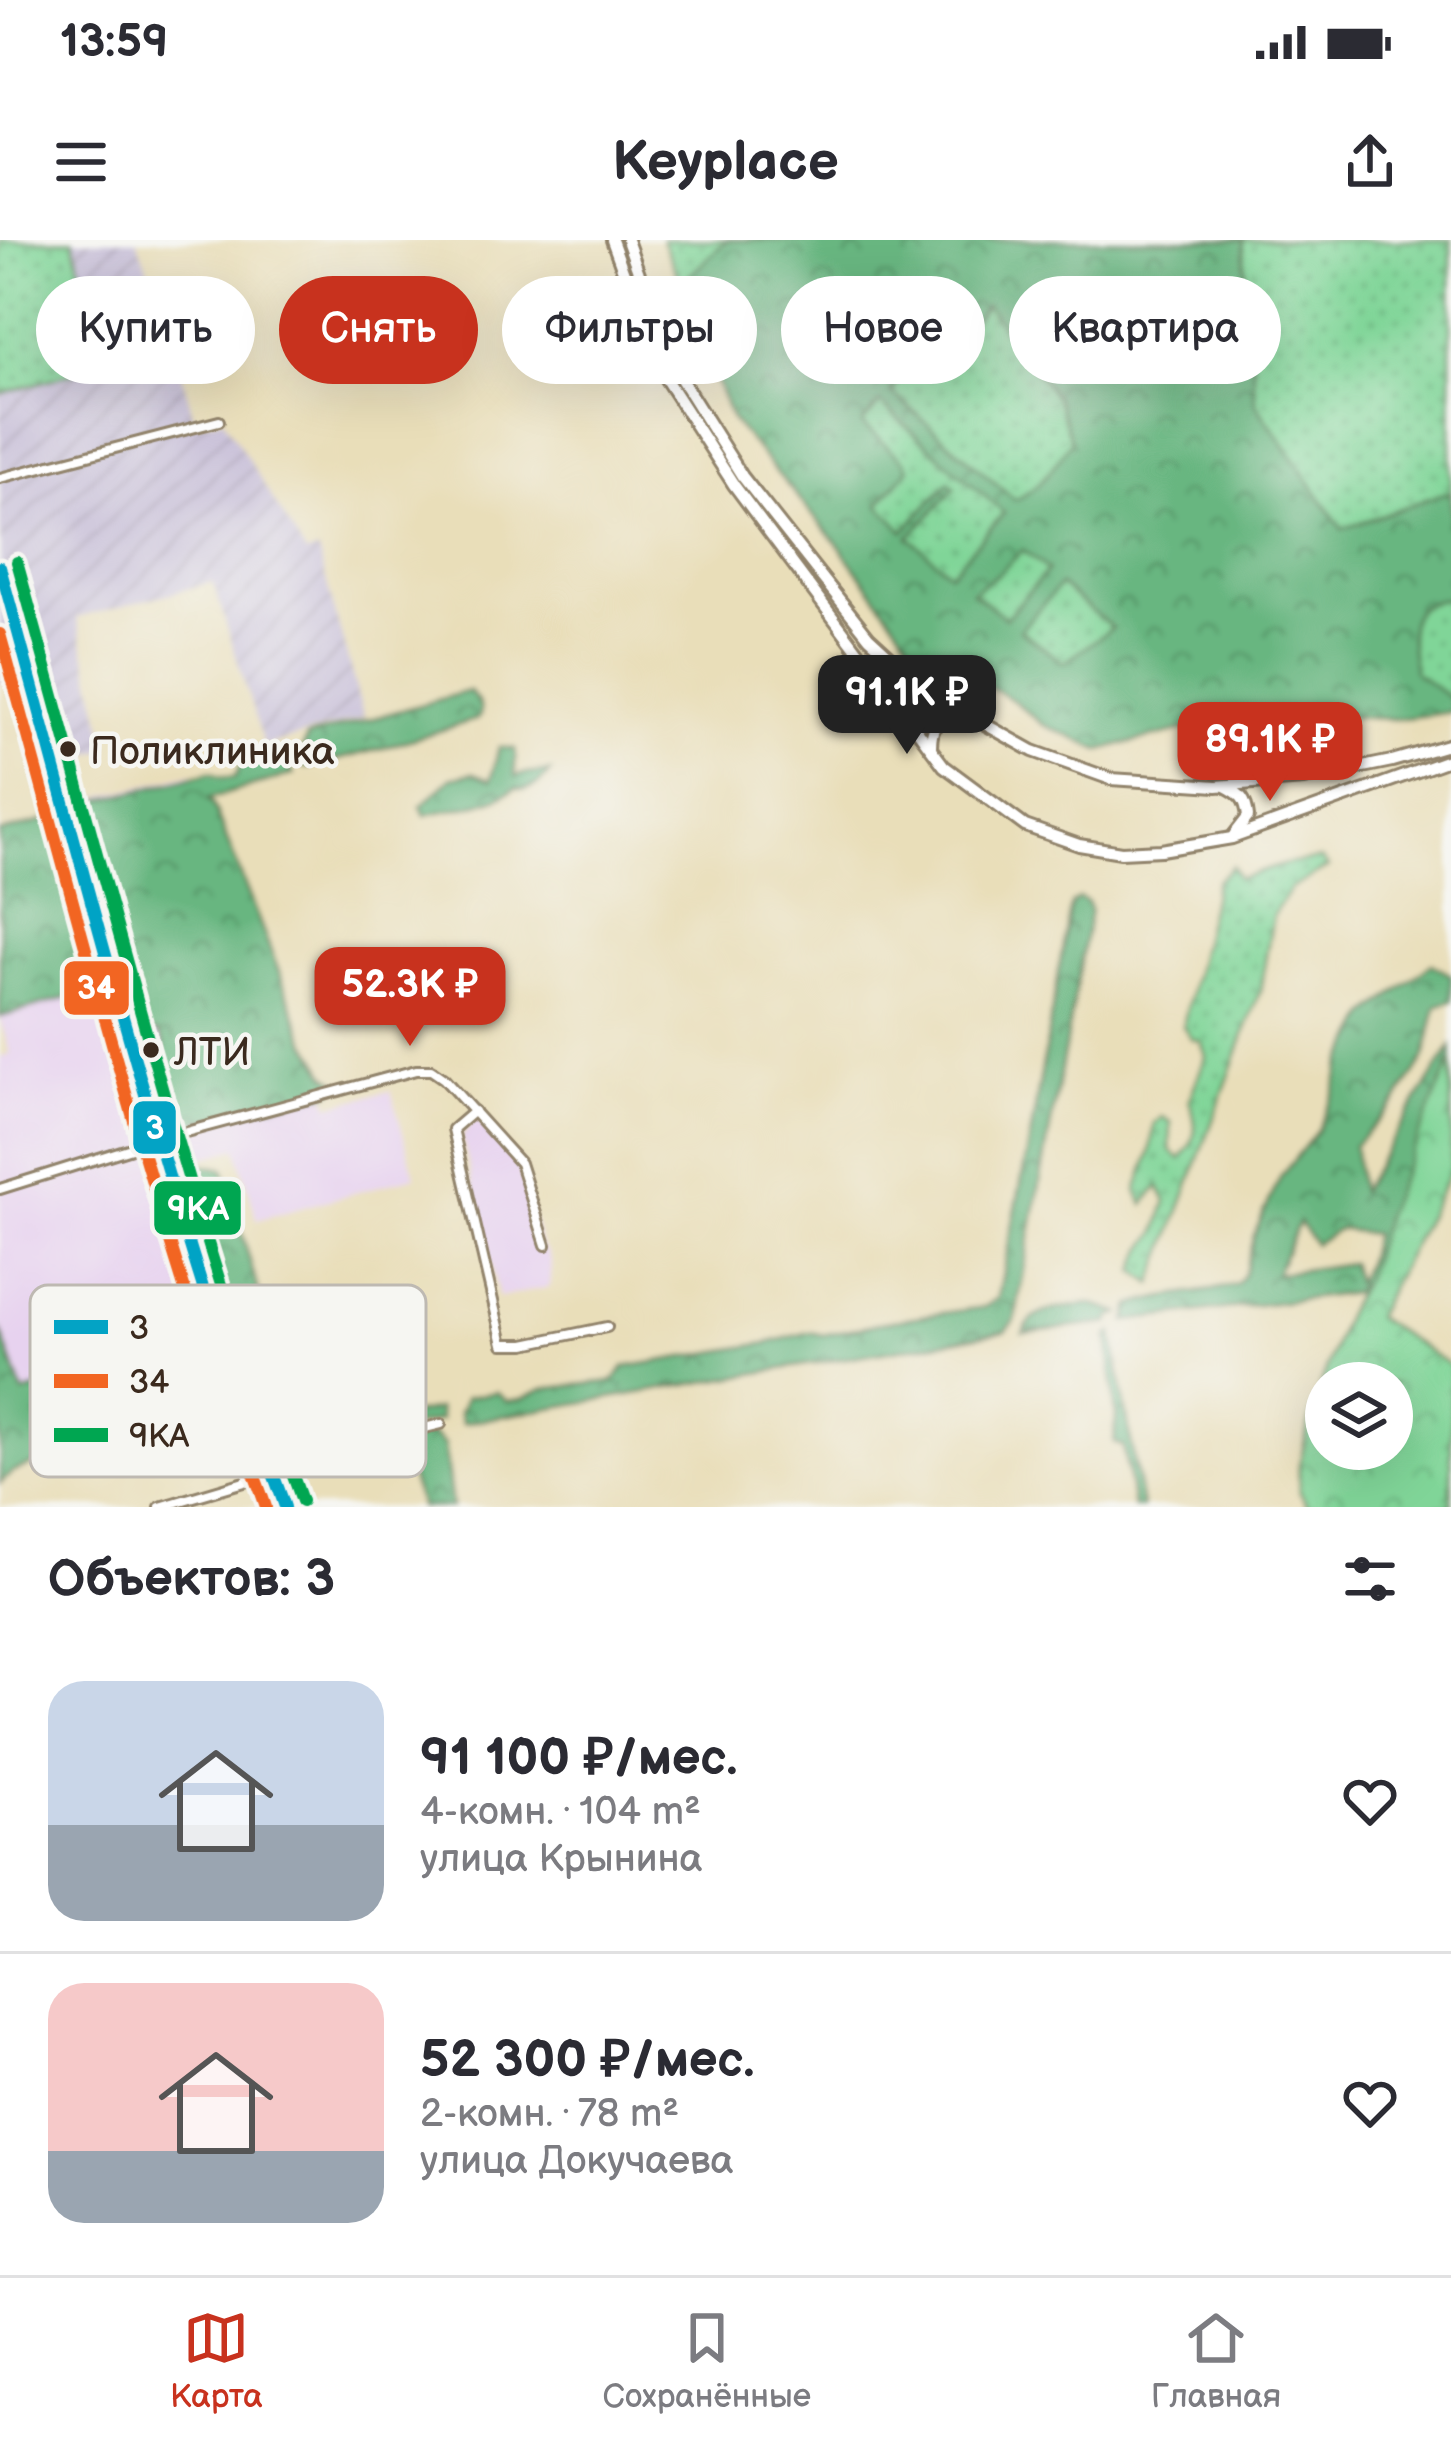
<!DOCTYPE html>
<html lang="ru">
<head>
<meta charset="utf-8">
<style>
  :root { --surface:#fff; --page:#f2f2f3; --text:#2b2b33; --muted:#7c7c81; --line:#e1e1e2; --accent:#c8321e }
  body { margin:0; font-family:"Balsamiq Sans",sans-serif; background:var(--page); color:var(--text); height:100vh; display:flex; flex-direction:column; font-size:45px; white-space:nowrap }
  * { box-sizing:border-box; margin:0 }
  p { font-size:39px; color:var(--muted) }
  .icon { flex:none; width:66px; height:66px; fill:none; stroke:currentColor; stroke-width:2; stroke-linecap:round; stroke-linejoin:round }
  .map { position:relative; height:1267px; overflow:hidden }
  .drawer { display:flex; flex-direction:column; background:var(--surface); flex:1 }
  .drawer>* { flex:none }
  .guide { position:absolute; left:36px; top:36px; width:1380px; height:108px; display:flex; gap:24px }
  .controls { position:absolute; left:1305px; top:1122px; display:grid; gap:24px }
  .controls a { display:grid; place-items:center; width:108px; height:108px; border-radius:50%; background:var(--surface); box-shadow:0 12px 48px #0002; font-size:60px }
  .price { position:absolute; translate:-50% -102px; padding:0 27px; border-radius:24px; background:var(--accent); color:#fff; font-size:39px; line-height:78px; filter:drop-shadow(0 3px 6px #0008) }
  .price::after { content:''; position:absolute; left:50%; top:72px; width:36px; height:27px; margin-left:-18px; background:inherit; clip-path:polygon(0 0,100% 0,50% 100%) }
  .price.selected { background:#222; color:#fff }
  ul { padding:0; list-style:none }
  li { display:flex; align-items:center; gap:36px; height:300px; padding:0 48px }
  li+li { border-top:3px solid var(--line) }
  li span { display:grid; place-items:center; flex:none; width:336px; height:240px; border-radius:36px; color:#555 }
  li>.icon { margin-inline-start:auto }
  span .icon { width:144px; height:144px; fill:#fffc; stroke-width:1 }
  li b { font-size:51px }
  h2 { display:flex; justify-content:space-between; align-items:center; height:144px; padding:0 48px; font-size:51px }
  .chip { padding:0 42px; border-radius:54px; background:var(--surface); box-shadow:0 12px 48px #0002; font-size:42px; line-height:108px }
  .chip.selected { background:var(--accent); color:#fff }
  .status { display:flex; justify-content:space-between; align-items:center; height:84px; padding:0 60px; background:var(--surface); direction:ltr }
  .status svg { height:33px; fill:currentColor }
  header { display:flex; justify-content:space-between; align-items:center; height:156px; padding:0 48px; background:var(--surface); font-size:54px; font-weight:700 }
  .tab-bar { display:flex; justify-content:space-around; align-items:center; height:168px; border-top:3px solid var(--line); background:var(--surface); font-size:33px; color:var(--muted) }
  .tab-bar a { display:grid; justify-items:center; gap:6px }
  .tab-bar .selected { color:var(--accent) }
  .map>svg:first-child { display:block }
</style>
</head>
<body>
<div class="status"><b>13:59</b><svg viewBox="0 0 49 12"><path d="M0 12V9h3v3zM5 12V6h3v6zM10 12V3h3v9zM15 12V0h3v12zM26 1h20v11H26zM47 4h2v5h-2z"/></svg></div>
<header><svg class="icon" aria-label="menu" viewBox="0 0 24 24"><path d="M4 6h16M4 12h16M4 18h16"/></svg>Keyplace<svg class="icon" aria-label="share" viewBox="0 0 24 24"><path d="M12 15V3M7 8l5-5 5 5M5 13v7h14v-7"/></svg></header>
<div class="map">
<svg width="1451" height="1267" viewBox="0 0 1451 1267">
  <defs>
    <pattern id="industrial-furrows" width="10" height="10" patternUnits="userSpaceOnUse" patternTransform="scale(3)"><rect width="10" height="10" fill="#c8bfd8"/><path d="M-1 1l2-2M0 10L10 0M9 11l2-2" fill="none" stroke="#ada4b9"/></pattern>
    <pattern id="grass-dots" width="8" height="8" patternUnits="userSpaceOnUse" patternTransform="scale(3)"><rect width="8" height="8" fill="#80d598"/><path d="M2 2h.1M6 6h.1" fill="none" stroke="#70b783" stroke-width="1.8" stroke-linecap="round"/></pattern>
    <pattern id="forest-crowns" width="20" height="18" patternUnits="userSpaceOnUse" patternTransform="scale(3)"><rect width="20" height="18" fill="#68b680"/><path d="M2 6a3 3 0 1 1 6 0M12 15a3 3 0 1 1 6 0" fill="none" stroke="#579468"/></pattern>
    <pattern id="park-crowns" width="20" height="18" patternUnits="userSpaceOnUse" patternTransform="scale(3)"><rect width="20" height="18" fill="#80d598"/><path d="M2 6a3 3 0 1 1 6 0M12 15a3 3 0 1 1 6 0" fill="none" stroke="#70b783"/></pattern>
  </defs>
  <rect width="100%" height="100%" fill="#f6f6f2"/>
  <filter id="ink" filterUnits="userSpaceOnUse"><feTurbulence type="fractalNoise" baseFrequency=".00833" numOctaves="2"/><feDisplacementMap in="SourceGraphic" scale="24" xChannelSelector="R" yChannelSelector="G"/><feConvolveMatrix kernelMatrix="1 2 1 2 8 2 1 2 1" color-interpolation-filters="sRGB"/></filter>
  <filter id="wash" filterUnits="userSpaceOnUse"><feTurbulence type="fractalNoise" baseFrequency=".004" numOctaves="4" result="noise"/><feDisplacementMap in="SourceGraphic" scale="48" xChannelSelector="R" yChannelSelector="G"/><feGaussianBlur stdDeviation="2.7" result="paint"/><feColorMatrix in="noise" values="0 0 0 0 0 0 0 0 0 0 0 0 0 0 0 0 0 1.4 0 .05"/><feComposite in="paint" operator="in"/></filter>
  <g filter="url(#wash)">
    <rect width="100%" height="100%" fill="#e9deb9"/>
    <g fill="#e7d2ef">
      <polygon points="193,533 330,865 391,851 415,936 257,980 237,908 160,930 210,1102 0,1161 0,818 10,814 0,778 122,742 71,564"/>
      <polygon points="475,879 488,889 517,923 540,1005 547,1012 551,1024 549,1047 499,1058 462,897"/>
    </g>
    <polygon fill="url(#industrial-furrows)" points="0,0 137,0 163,69 196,184 223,178 306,314 318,311 364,478 264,506 213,342 77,378 109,509 59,522 35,433 0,443"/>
    <g fill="url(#grass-dots)" stroke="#5e805b" stroke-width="3">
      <polygon points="0,0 73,0 106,123 0,154"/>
      <polygon points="662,0 1451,0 1451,464 1213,479 1103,506 692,67"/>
      <path d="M 1321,619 L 1328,627 L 1290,649 L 1273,675 L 1260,751 L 1153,1044 L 1136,1031 L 1144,1009 L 1156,994 L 1167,961 L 1159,946 L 1144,964 L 1137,951 L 1150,913 L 1154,884 L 1162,877 L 1171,882 L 1170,910 L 1180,919 C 1198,900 1198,885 1189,860 L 1206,816 L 1201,801 L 1192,799 L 1183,786 L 1216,641 L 1232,626 L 1238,639 L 1286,624 Z"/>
    </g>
    <g fill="url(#forest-crowns)" stroke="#52704f" stroke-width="3" fill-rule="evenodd">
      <path d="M 727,0 L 1243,0 L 1255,162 L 1342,289 L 1447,252 L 1451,256 L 1451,358 C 1398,363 1410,391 1414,432 L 1451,459 L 1451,472 L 1396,479 L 1350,477 L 1231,479 L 1100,510 L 1042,484 L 1014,461 L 960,430 L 937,420 L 911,403 L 840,307 L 731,179 L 679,46 ZM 986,65 L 1056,158 L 1071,201 C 1056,223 1040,249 1015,260 L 891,152 L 920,117 L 921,67 L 941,107 L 949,107 ZM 880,163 L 1004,273 L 950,333 L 909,297 L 955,248 L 949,242 L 904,291 L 879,264 L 909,229 L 906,223 L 862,184 ZM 1023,310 L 1048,330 L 1006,378 L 972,352 L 999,333 ZM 1060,345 L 1112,388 L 1064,423 L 1020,390 Z"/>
      <path d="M 469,451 C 476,459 485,468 478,479 L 383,508 L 306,528 L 297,523 L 307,497 Z"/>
      <path d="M 499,507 L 515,509 C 517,518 513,527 516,537 L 524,534 L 550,532 C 541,542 531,553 516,548 C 490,565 456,568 425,575 L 421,566 L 451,538 L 474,533 L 491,540 Z"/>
      <path d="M 280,512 L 294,534 L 208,559 L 212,562 L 305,798 L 327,834 L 339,842 L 331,852 L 167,889 L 150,826 C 166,817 169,806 157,792 L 141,790 L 75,566 L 210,532 L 221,537 L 235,538 L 241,524 L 269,513 Z"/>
      <polygon points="61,576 109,746 0,777 0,593"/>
      <polygon points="1079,658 1087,662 1090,670 1015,1080 1006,1091 462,1183 459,1173 466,1157 497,1152 507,1161 522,1159 543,1149 614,1141 625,1127 768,1103 810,1092 823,1095 895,1080 985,1067 998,1058 1031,893 1069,671 1072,663"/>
      <path d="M 1431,724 L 1451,735 L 1451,761 L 1437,766 L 1425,817 L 1397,861 L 1354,906 L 1360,951 L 1451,807 L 1451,930 L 1375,1077 L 1451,1126 L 1451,1267 L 1308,1267 L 1299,1250 L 1299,1226 L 1313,1168 L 1345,1076 L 1361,1043 L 1353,1053 L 1127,1081 L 1131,1066 C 1166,1053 1202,1055 1237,1044 L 1244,1034 L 1254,995 L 1281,936 L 1317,891 L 1334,853 L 1342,824 L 1369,774 ZM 1299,982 L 1314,1004 L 1339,989 L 1373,994 L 1366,1022 L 1356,1043 L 1350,1023 L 1275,1034 ZM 1326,1143 L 1392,1143 L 1392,1209 L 1326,1209 Z"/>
      <polygon points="205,925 224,929 267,1082 254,1092 285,1185 259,1190 234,1110 186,935"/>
      <path d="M 1090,1064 L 1120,1073 L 1112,1077 L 1110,1083 L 1023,1093 C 1034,1067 1064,1068 1090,1064 Z"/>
      <polygon points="0,1088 23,1153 54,1144 47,1118 120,1102 115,1192 13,1232 0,1243"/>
      <polygon points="1113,1093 1142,1267 1133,1267 1123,1206 1114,1203 1116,1177 1108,1096"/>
      <polygon points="360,1162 367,1183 438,1169 440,1180 303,1214 292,1180"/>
      <polygon points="430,1193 444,1205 452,1267 420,1267 400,1202"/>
    </g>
    <path fill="url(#park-crowns)" stroke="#5e805b" stroke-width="3" fill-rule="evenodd" d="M 1451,821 L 1451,930 L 1375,1077 L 1451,1126 L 1451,1267 L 1308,1267 L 1299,1250 L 1299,1226 L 1313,1168 L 1345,1076 L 1368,1031 L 1385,974 ZM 1392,1143 L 1392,1209 L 1326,1209 L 1326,1143 Z"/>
  </g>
  <g filter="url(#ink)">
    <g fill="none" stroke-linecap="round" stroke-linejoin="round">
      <g stroke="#92846c" stroke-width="14">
        <g id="street">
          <polyline points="0,238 219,181"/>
          <polyline points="474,871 453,889 503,1104 525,1104 607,1087"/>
          <polyline points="0,949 160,899 416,830 431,830 444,839 520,923 546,1005"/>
          <polyline points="160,1267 275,1233 300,1219 441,1184"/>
        </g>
      </g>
      <g stroke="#92846c" stroke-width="16">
        <g id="secondary">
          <polyline points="612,0 658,127 734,245 944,526 1025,586 1079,605 1121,612 1161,610 1232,598 1451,519"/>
          <polyline points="627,0 671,123 742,236 869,397 906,431 981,482 1033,511 1111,539 1217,546 1304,539 1392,521 1451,504"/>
          <path d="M 0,327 C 72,584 138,843 219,1098 C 237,1156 268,1209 285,1267"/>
          <path d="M 931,508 C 931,476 944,477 971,475"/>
          <path d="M 1225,546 C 1241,554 1246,559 1248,577 L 1234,595"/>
        </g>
      </g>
      <use href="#street" stroke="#fff" stroke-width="8"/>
      <use href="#secondary" stroke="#fff" stroke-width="10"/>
      <g stroke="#f6f6f2" stroke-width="21">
        <path id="bus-1" d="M 0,327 C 71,584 137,844 219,1098 C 238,1155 266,1209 285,1267"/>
      </g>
      <g stroke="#f6f6f2" stroke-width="21">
        <path id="bus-2" d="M 0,394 C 66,632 126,871 203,1106 C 221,1161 248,1212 266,1267"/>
      </g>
      <g stroke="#f6f6f2" stroke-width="21">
        <path id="bus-3" d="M 17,322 C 89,579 154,838 236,1092 C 255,1150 283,1204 302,1261"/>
      </g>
      <use href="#bus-1" stroke="#03a3c5" stroke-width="12"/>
      <use href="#bus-2" stroke="#f26522" stroke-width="12"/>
      <use href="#bus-3" stroke="#00a651" stroke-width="12"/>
    </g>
  </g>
  <g fill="#3b2a1e" stroke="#f6f6f2" stroke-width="4.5">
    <circle cx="68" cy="509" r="10"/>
    <circle cx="151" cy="810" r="10"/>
  </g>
  <g text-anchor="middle" stroke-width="9" stroke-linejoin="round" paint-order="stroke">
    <g font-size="39" fill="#3b2a1e" stroke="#f6f6f2" text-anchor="start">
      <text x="90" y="524">Поликлиника</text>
      <text x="174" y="825">ЛТИ</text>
    </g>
  </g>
  <rect x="30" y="1045" width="396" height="192" rx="18" fill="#f6f6f2" stroke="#beb9b2" stroke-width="3"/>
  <rect x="54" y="1080" width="54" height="14" fill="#03a3c5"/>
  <rect x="54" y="1134" width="54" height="14" fill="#f26522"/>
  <rect x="54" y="1188" width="54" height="14" fill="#00a651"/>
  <g font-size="33" fill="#3b2a1e">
    <text x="129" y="1099">3</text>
    <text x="129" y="1153">34</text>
    <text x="129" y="1207">9КА</text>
  </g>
  <g stroke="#f6f6f2" stroke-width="4.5">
    <rect x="62" y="719" width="69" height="58" rx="12" fill="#f26522"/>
    <rect x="131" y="859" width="47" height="57" rx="12" fill="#03a3c5"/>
    <rect x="152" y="939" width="91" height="58" rx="12" fill="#00a651"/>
  </g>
  <g font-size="33" text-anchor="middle" font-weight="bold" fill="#fff">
    <text x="96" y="759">34</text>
    <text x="155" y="899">3</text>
    <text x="198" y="980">9КА</text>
  </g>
</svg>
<div class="controls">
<a><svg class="icon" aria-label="layers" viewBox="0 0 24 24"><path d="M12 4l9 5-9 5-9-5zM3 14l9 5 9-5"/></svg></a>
</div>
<b class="price selected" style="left:907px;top:517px">91.1K ₽</b>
<b class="price" style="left:1270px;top:564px">89.1K ₽</b>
<b class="price" style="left:410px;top:809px">52.3K ₽</b>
<div class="guide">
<a class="chip">Купить</a>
<a class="chip selected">Снять</a>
<a class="chip">Фильтры</a>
<a class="chip">Новое</a>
<a class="chip">Квартира</a>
</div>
</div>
<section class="drawer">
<h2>Объектов: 3<svg class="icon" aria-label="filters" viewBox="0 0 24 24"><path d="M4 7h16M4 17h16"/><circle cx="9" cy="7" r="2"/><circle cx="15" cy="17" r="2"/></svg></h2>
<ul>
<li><span style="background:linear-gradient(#c9d6e8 60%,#9aa5b1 0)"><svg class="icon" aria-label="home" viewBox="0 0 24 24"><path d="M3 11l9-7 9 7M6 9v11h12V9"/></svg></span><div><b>91 100 ₽/мес.</b><p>4-комн. · 104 m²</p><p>улица Крынина</p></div><svg class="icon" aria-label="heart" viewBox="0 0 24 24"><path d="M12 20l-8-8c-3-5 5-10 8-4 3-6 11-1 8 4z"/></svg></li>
<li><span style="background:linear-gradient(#f6c9c9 70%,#9aa5b1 0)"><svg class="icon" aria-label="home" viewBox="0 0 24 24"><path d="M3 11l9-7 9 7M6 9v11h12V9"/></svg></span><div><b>52 300 ₽/мес.</b><p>2-комн. · 78 m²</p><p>улица Докучаева</p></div><svg class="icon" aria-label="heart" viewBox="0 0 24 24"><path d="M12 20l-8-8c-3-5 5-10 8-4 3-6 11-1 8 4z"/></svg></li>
</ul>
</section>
<nav class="tab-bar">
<a class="selected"><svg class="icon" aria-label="map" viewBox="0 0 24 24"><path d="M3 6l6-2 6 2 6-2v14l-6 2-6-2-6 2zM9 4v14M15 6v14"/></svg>Карта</a>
<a><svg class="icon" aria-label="saved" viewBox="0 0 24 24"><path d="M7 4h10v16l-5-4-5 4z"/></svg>Сохранённые</a>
<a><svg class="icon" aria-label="home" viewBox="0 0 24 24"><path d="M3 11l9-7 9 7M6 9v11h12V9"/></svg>Главная</a>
</nav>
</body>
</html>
